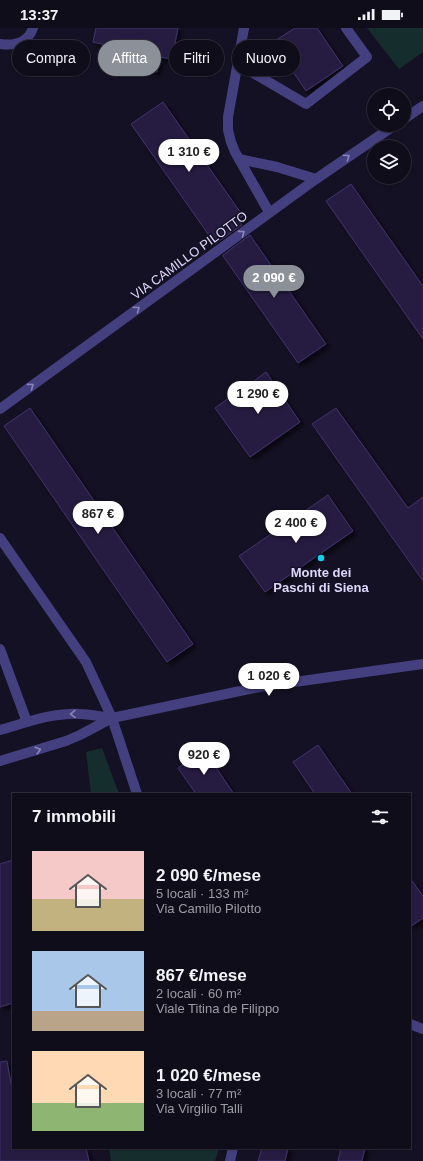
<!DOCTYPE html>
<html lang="it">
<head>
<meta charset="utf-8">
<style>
  :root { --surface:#100d1b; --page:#191624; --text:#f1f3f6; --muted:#9c9ca3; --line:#302d3a; --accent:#8c9099 }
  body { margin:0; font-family:Helvetica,sans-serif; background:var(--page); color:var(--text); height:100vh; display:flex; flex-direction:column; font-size:15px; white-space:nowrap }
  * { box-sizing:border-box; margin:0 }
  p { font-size:13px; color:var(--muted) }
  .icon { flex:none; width:22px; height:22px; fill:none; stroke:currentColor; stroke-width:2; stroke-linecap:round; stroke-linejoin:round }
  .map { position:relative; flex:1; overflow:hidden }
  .details { position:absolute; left:12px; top:765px; width:399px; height:356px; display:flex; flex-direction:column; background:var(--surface); border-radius:0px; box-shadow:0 1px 3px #0004,0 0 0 1px var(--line) }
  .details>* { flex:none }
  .banner { position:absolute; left:12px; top:12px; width:399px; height:36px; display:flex; gap:8px }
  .controls { position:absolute; left:367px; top:60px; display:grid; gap:8px }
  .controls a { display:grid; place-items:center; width:44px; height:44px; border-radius:50%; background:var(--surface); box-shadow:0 1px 3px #0004,0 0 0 1px var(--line); font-size:20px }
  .price { position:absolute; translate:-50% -34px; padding:0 9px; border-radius:14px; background:#fff; color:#222; font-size:13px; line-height:26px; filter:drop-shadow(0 1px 2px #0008) }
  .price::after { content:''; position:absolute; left:50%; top:24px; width:12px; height:9px; margin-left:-6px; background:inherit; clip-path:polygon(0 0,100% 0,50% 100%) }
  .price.current { background:var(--accent); color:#fff }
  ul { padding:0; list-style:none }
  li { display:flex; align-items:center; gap:12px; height:100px; padding:0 20px }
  li span { display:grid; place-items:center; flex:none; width:112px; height:80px; border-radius:0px; color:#555 }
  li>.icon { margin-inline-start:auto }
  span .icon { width:48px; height:48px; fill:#fffc; stroke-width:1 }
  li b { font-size:17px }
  h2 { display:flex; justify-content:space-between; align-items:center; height:48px; padding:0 20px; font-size:17px }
  .chip { padding:0 14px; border-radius:18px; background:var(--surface); box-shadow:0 1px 3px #0004,0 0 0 1px var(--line); font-size:14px; line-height:36px }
  .chip.current { background:var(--accent); color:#fff }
  .status { display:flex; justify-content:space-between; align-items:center; height:28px; padding:0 20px; background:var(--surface); direction:ltr }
  .status svg { height:11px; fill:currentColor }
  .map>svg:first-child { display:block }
</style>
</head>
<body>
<div class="status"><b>13:37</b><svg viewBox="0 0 49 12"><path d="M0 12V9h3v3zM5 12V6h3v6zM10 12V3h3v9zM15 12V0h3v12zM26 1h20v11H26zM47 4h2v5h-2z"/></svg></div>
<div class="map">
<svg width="423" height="1133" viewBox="0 0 423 1133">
  <defs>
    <filter id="shadow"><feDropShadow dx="3.5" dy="3.5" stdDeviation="2" flood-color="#0009"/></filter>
  </defs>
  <rect width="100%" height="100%" fill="#151124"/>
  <g fill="#152e2d">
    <polygon points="367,0 423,0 423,24 399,41"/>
    <polygon points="102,720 119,766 91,766 86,724"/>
    <polygon points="109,1120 219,1120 215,1133 111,1133"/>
  </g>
  <g fill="#271f43" stroke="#40336d" filter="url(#shadow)">
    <polygon points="96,0 178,0 172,31 160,29 157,44 103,33 106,17 93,14"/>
    <polygon points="295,0 317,0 343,38 306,63 273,14"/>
    <polygon points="163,74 243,188 238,191 242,197 215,216 131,96"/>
    <polygon points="351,156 423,258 423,311 326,173"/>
    <polygon points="250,207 326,316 298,335 223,228 223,227"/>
    <polygon points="266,344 300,394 250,429 215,380 229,370 231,373 252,359 250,356"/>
    <polygon points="30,380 193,616 167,634 4,398"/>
    <polygon points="336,380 408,480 423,469 423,553 312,396"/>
    <polygon points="328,467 353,503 265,564 239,528"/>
    <polygon points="318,717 352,766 315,766 293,734"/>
    <polygon points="204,722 234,766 196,766 178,740"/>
    <polygon points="13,832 13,975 0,979 0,836"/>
    <polygon points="410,850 423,868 423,890 410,899"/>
    <polygon points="7,1033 13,1067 13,1120 86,1120 89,1133 0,1133 0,1034"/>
    <polygon points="262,1120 288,1120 285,1133 258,1133"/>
    <polygon points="341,1120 365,1120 362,1133 338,1133"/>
  </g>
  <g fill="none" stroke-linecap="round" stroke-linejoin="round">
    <g stroke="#44407f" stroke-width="10">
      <polyline points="244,0 228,89 228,102 231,114 235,124 239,131 277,139 316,151"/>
      <path d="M 0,16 C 14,18 28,15 33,0"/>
      <polyline points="238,36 306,76 367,29 346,0"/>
      <polyline points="404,91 423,78"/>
      <polyline points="239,131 269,184"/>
      <polyline points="0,381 316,151 395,97"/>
      <polyline points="0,621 27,694"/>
      <path d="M 0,702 C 22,696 45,687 69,686 C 83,685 98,688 112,690"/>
      <polyline points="0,733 66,713 80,707 112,690"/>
      <polyline points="410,996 423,1001"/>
    </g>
    <g stroke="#44407f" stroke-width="10">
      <polyline points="0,510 86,634 112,690 137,766"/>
      <polyline points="112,690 259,659 423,636"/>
      <polyline points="230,1133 233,1120"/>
    </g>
  </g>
  <defs><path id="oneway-chevron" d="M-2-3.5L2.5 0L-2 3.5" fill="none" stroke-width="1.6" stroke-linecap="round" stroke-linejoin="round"/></defs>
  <g stroke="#8984b7">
    <use href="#oneway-chevron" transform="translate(347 129) rotate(-34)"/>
    <use href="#oneway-chevron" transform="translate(242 205) rotate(-36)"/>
    <use href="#oneway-chevron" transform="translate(137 281) rotate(-36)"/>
    <use href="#oneway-chevron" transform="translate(31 358) rotate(-36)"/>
    <use href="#oneway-chevron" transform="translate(73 686) rotate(179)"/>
    <use href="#oneway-chevron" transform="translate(38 722) rotate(-17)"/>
  </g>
  <circle fill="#16cfe9" stroke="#151124" stroke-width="1.5" cx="321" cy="530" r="4"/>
  <g text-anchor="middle" stroke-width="3" stroke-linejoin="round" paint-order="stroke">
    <g font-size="13" fill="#ddd8fb" stroke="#151124">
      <text transform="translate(189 227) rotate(-36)" y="5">VIA CAMILLO PILOTTO</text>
    </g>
    <g font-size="13" font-weight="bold" fill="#ddd8fb" stroke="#151124">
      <text x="321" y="549">Monte dei<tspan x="321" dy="15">Paschi di Siena</tspan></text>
    </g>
  </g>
</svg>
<div class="controls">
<a><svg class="icon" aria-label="locate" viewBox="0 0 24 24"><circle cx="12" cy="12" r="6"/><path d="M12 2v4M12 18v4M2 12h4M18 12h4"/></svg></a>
<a><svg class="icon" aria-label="layers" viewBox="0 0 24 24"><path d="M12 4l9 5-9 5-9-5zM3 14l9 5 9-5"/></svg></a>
</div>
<b class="price" style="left:189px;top:145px">1 310 €</b>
<b class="price current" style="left:274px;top:271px">2 090 €</b>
<b class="price" style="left:258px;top:387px">1 290 €</b>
<b class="price" style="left:98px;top:507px">867 €</b>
<b class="price" style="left:296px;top:516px">2 400 €</b>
<b class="price" style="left:269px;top:669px">1 020 €</b>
<b class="price" style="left:204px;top:748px">920 €</b>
<div class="banner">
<a class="chip">Compra</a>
<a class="chip current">Affitta</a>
<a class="chip">Filtri</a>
<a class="chip">Nuovo</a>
</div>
<section class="details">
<h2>7 immobili<svg class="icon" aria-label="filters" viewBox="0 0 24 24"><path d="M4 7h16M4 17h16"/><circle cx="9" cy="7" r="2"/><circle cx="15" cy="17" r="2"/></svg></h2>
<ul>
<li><span style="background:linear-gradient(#f6c9c9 60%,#c2b280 0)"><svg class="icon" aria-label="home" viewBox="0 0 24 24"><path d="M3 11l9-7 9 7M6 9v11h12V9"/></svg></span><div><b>2 090 €/mese</b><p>5 locali · 133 m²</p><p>Via Camillo Pilotto</p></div></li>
<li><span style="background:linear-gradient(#a9c7e8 75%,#b9a48a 0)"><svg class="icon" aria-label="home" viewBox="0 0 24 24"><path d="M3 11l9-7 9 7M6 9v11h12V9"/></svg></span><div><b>867 €/mese</b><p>2 locali · 60 m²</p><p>Viale Titina de Filippo</p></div></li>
<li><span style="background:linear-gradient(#ffd9b3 65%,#8fb573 0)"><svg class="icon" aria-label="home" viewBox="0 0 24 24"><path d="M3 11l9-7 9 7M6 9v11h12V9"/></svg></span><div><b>1 020 €/mese</b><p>3 locali · 77 m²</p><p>Via Virgilio Talli</p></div></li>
</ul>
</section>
</div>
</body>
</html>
